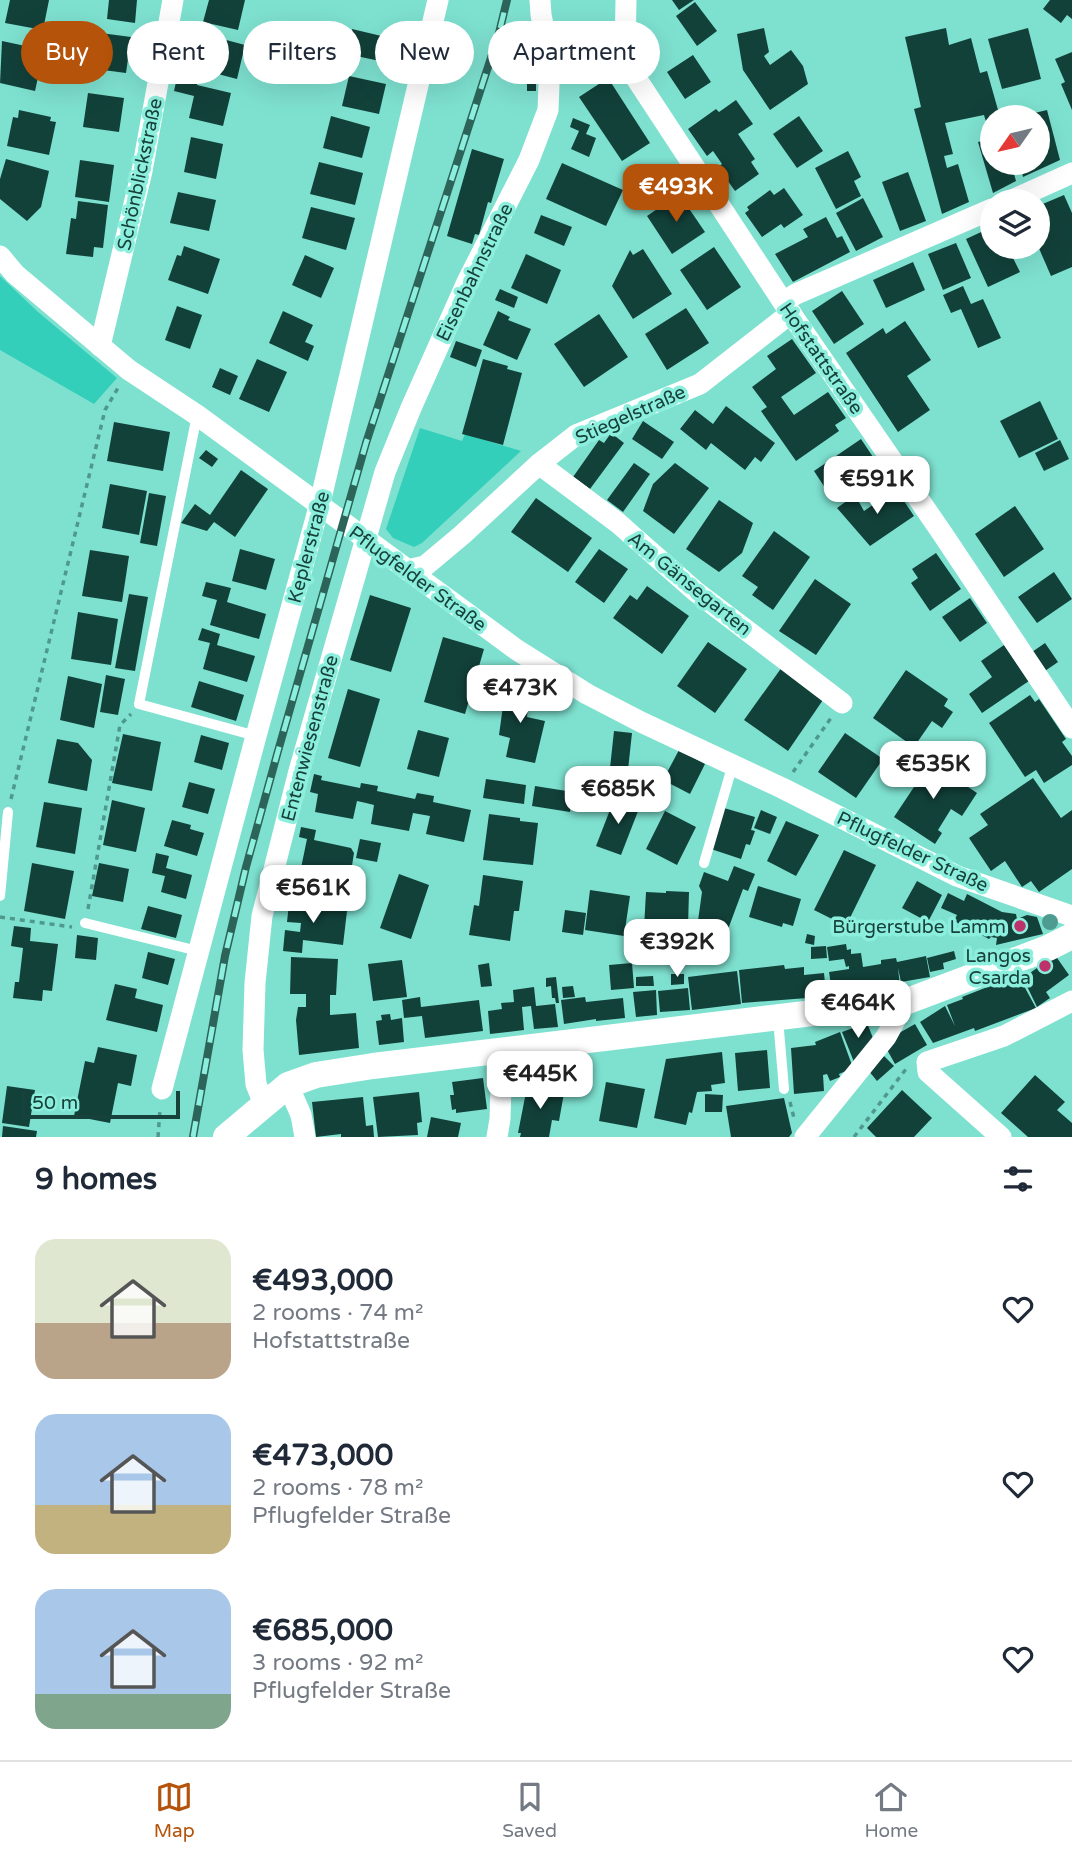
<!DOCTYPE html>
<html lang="en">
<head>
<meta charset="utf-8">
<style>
  :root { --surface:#fff; --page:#f2f2f3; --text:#1f2937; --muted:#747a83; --line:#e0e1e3; --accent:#b45309 }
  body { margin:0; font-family:"Varela Round",sans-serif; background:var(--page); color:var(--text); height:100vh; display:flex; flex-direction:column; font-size:26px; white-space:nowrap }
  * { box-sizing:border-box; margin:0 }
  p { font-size:23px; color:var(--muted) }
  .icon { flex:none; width:38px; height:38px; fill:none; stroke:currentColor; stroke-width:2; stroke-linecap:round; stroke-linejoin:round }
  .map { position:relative; height:1137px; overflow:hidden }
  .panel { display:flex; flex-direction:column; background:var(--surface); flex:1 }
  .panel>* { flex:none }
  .banner { position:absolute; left:21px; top:21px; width:700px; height:63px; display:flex; gap:14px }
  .needle { width:46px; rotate:236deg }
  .tools { position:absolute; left:980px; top:105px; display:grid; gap:14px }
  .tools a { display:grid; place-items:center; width:70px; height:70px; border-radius:50%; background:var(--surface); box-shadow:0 7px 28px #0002; font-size:35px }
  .scale { position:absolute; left:21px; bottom:18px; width:159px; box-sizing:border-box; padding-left:7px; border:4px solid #17423b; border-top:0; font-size:19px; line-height:24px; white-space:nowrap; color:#17423b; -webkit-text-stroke:5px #8cefdd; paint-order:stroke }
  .price { position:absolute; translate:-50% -60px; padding:0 16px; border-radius:14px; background:#fff; color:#222; font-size:23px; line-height:46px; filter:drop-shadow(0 2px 4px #0008) }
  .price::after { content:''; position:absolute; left:50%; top:42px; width:21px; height:16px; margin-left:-10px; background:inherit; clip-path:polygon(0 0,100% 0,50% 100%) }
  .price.active { background:var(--accent); color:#fff }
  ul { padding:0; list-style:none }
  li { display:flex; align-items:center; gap:21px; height:175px; padding:0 35px }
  li span { display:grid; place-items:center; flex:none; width:196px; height:140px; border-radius:21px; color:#555 }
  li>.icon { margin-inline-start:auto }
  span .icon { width:84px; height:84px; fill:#fffc; stroke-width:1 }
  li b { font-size:30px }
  h2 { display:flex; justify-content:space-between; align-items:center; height:84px; padding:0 35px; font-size:30px }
  .pill { padding:0 24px; border-radius:32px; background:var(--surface); box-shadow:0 7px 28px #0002; font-size:24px; line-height:63px }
  .pill.active { background:var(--accent); color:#fff }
  .dock { display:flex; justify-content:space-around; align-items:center; height:98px; border-top:2px solid var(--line); background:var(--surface); font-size:19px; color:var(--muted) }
  .dock a { display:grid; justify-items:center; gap:4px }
  .dock .active { color:var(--accent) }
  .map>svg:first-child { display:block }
</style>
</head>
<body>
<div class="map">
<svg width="1072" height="1137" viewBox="0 0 1072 1137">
  <rect width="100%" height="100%" fill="#7ee1d0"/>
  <g fill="#33cfba">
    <polygon points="0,276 38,312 117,378 94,404 0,350"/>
    <polygon points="420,428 462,441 465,434 521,451 422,543 414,547 393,538 386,529"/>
  </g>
  <g fill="#12413a">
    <polygon points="10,0 49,0 43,30 5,23"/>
    <polygon points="109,0 137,0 135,23 107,19"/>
    <polygon points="209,0 245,0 238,30 203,22"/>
    <polygon points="672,0 694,0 679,10"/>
    <polygon points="1050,0 1072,0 1072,19 1067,15 1061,23 1043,9"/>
    <polygon points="695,2 717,31 697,46 676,16"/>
    <polygon points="177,21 201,28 200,33 245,45 237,79 191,67 197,44 173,38"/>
    <polygon points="764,28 769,52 764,56 770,65 791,50 803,66 808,84 770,110 743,70 737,34"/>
    <polygon points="946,28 949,45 971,38 980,73 987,71 1000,117 992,117 992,163 1011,163 1016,181 993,193 978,142 991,139 984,115 945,123 953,154 944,156 947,168 958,164 969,202 942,214 914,109 921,107 905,37"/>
    <polygon points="1028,28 1041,79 1002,89 988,39"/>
    <polygon points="352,29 394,39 389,63 347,54"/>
    <polygon points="93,32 131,37 126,73 88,68"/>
    <polygon points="2,41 44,50 35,91 0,83"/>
    <polygon points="1072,52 1072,110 1061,84 1065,82 1055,59"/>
    <polygon points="693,55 711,82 685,99 667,72"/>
    <polygon points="178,73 199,78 197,85 231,93 223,126 189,118 194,96 174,91"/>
    <polygon points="349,76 386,84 379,114 342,106"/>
    <polygon points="608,78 650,143 622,161 579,97"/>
    <rect x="527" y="83" width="9" height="8"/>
    <polygon points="88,93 124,98 119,132 83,127"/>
    <polygon points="736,100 753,124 738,134 755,159 751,162 759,174 735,191 718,167 722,164 713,151 707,156 688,129 716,109 719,112"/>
    <polygon points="19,110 51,117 50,121 56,122 49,155 7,146 13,117 18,118"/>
    <polygon points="1047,110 1060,160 1023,177 1020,163 1038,163 1038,117 1022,116"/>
    <polygon points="331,116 370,127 362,158 323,148"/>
    <polygon points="799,116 823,151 797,168 773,134"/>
    <polygon points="573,118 590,125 586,134 596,138 589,157 571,149 579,131 570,127"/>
    <polygon points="191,137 223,144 216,179 184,172"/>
    <polygon points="472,149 504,159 491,203 488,202 479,235 475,234 472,244 447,236"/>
    <polygon points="848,151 861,177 854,181 861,196 836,209 815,168"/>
    <polygon points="6,159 49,171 41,207 27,221 0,199 0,179"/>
    <polygon points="80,160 114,165 109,202 75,197"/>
    <polygon points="319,162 363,173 355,205 310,194"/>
    <polygon points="562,163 623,190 606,226 546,199"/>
    <polygon points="908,172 926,221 900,231 882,182"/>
    <polygon points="784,188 803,215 784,228 781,224 762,237 745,213 749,210 747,207 770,190 774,195"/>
    <polygon points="178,192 216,200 209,231 170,223"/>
    <polygon points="679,194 705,232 672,254 647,216"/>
    <polygon points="1064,195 1072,213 1072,267 1051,276 1038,246 1038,206"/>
    <polygon points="863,198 883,237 856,251 836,213"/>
    <polygon points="78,201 108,205 103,248 94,247 93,257 66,254 71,218 76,219"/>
    <polygon points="311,207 355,218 346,250 302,238"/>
    <polygon points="541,215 572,227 564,246 534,233"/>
    <polygon points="826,217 837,238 842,236 850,252 793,282 775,254 808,237 803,229"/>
    <polygon points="992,227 992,247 1003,247 1005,250 1008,248 1020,272 988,287 966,239"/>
    <polygon points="956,243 971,278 943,290 928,254"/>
    <polygon points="184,246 220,259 208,294 168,280 177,255 181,256"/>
    <polygon points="714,247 741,287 707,310 680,270"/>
    <polygon points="643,249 672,294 633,319 612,286 630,250 633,255"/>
    <polygon points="526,254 561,270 547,304 511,288"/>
    <polygon points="305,255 334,268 321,298 292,285"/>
    <polygon points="913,262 925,290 886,308 873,280"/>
    <polygon points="963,286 971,304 983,299 1001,338 978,348 961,309 951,313 943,295"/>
    <polygon points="500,289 518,297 514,308 495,300"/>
    <polygon points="842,291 864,324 834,344 812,311"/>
    <polygon points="177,306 202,315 190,349 165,340"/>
    <polygon points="686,308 709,343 667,370 645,334"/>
    <polygon points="283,311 313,325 305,342 314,346 308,361 269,343"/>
    <polygon points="498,311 510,317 508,320 531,329 517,360 483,345"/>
    <polygon points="599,314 628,357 584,387 554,344"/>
    <polygon points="905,321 931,360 907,376 930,410 898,432 846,353 883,328 886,334"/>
    <polygon points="792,339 816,373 781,397 794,415 828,392 846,418 835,425 839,431 796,461 761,411 767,407 752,387 776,369 767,356"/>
    <polygon points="456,341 482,350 476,367 450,357"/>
    <polygon points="257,359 287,372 269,412 239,399"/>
    <polygon points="483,359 508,366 507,369 522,373 503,445 462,434"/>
    <polygon points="220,368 238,376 230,395 212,387"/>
    <polygon points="1040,401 1058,439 1019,458 1000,421"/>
    <polygon points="726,406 775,443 761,462 755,457 745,470 711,443 706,450 680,429 695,410 713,424"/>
    <polygon points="643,421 674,442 662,459 632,439"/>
    <polygon points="114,422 170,432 163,471 107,461"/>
    <polygon points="611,433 624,443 590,489 573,477 599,440 604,443"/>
    <polygon points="861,439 879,466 831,497 814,471"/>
    <polygon points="1060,440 1069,459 1044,471 1035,453"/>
    <polygon points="206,450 218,459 212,467 199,458"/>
    <polygon points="634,463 650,474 623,512 607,500"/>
    <polygon points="675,463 709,488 674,534 643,511 653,484"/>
    <polygon points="241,470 268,489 235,537 214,522 207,531 181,523 195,504 210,515"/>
    <polygon points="110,484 147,491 139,535 102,528"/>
    <polygon points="896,489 914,516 870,546 837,508 855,495 864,511"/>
    <polygon points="149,493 166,496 157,546 140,543"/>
    <polygon points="536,498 592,538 568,572 511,532"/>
    <polygon points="719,500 753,523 742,553 719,572 686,549"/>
    <polygon points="1015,506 1044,549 1004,577 975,534"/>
    <polygon points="774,531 810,557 773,610 752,595 758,587 742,576"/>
    <polygon points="240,549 275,559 266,590 232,581"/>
    <polygon points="599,549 628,569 604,603 575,582"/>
    <polygon points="90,550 129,556 122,602 82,596"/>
    <polygon points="936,553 961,589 930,611 911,583 918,578 912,569"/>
    <polygon points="1054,572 1072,599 1037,623 1018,597"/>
    <polygon points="815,579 851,604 816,655 779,631"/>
    <polygon points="206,582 231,588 227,602 266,614 259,639 210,625 217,600 202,596"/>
    <polygon points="647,586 689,616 662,654 613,618 630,595 637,600"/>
    <polygon points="129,594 148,597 135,671 115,668"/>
    <polygon points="370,595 411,608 391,672 350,660"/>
    <polygon points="970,598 987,623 960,642 942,617"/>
    <polygon points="78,612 118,619 111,665 71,659"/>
    <polygon points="202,628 220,634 217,645 255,656 247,682 203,669 210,643 198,640"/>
    <polygon points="443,637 484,649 465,714 424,702"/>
    <polygon points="708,642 747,669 715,713 677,686"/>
    <polygon points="1045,643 1058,662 1045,671 1032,652"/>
    <polygon points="1004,645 1029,681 982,713 969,694 992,677 981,661"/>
    <polygon points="782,667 825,697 788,751 744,720"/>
    <polygon points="906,670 948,699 944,706 953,712 942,728 932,721 914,747 873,718"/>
    <polygon points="106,675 125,679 118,715 100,712"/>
    <polygon points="68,676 102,684 94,728 60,720"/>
    <polygon points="199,681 244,695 236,721 191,707"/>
    <polygon points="506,684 530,690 527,717 545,721 535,763 506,757 510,738 499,735"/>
    <polygon points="348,689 380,699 360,767 328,758"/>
    <polygon points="1030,695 1035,702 1039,699 1066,739 1062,742 1072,756 1072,765 1044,783 1036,770 1025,777 989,723"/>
    <polygon points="418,730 449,738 439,777 407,769"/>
    <polygon points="614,731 632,733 628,770 610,768"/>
    <polygon points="845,733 883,759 856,798 818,772"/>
    <polygon points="123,734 161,742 152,791 112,783"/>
    <polygon points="201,735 229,743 222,770 194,762"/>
    <polygon points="57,739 78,743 92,760 87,791 48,783"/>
    <polygon points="679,750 705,764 690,794 663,780"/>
    <polygon points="925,758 977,793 962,816 951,809 938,830 942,833 935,844 894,817 916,784 911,780"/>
    <polygon points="314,774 322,776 321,780 360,788 361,783 378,786 377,791 415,799 417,793 434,796 433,802 471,810 464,842 426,834 430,816 413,813 409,831 371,824 374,805 366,803 357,801 353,819 315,812 318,794 310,792"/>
    <polygon points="1033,778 1061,818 1072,810 1072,869 1039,892 1031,881 1022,887 1005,861 991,871 969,838 988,825 980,814"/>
    <polygon points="486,779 526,785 524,804 483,798"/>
    <polygon points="189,782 215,789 208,814 182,807"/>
    <polygon points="535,786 573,792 570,812 532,806"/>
    <polygon points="615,797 640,806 621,855 596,846"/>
    <polygon points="112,800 145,808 136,852 103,845"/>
    <polygon points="44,802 82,808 75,854 36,847"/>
    <polygon points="724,808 755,817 751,830 755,831 750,845 746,844 741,859 711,849"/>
    <polygon points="761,810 777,817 770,834 754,828"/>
    <polygon points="665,811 696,827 677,865 646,849"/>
    <polygon points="489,814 520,818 520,821 538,823 533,865 483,860"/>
    <polygon points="172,820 191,825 190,829 204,833 197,856 164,846"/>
    <polygon points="786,821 819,835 796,876 767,861"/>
    <polygon points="301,827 316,830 314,840 351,848 354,853 350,878 301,868 307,839 299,837"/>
    <polygon points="360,839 381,843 377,862 356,858"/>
    <polygon points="844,850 876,865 846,926 814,910"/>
    <polygon points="156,853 169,856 166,868 192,875 186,899 161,892 165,876 152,873"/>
    <polygon points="32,863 74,871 65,919 24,911"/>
    <polygon points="99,863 129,869 123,902 92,896"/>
    <polygon points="734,866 755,874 748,891 743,889 727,932 697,928 702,892 699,886 704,872 728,881"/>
    <polygon points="399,874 429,885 411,939 380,928"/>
    <polygon points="483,875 523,881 519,911 514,911 510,941 469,935 474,905 479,906"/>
    <polygon points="917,881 942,895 928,922 902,908"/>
    <polygon points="758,886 801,899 793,926 783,923 782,927 749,917"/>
    <polygon points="590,890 630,896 624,936 585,930"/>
    <polygon points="666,891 689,892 688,927 644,928 646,892 666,893"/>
    <polygon points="948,893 964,901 967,894 1002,912 1016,914 1017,919 1027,915 1037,917 1043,934 996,945 997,938 991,937 989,939 954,921 957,915 941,908"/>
    <polygon points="290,895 307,897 306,907 347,911 343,945 303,940 302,953 283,951 285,930 300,932 301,923 287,922"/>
    <polygon points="148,906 182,915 176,938 141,929"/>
    <polygon points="565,910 586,913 583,935 562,932"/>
    <polygon points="14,926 31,928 30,941 58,944 52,991 43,990 42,1001 13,998 15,982 19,982 23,948 11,946"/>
    <polygon points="807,934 815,936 814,945 805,943"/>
    <polygon points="77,935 98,938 96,960 75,958"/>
    <polygon points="846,944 847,950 851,949 851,954 861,953 863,967 881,964 881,960 896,958 897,962 926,956 930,977 901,982 898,968 900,986 885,988 885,991 833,998 829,972 849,969 849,966 846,967 844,959 829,961 827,947"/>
    <polygon points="826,946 827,958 811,959 811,947"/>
    <polygon points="954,951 956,959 943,963 944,969 930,972 927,958"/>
    <polygon points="148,952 175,959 168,985 142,978"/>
    <rect x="691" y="954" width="11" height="11"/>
    <polygon points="1055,955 1069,975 1046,992 1050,998 1037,1007 1023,978"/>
    <polygon points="291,957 338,959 336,995 330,995 330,1015 356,1013 359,1048 299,1055 296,1020 298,1007 306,1007 306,994 290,994"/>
    <polygon points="402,960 407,997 373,1001 368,964"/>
    <polygon points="489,963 492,986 481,987 478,965"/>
    <polygon points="632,963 634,988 611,990 609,965"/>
    <polygon points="784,965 785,969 804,967 804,975 824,973 826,994 807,996 807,998 742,1003 739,970"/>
    <polygon points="737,971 741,1004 692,1010 688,977"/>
    <polygon points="671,974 684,974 684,984 671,985"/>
    <polygon points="1018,975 1036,1008 975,1031 974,1028 933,1043 920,1022 945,1006 955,1026 947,1005 963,999 962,997"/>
    <polygon points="653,976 654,986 636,986 636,977"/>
    <polygon points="556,977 559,1003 556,1003 555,998 552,998 551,986 546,987 546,978"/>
    <polygon points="115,984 137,989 135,998 163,1005 157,1032 106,1020"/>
    <polygon points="573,986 575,997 563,998 562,987"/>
    <polygon points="534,987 536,1006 555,1004 558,1027 534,1029 531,1006 522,1007 524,1030 490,1034 488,1011 502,1009 501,1003 514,1002 513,990"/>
    <polygon points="688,988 690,1010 660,1012 658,991"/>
    <polygon points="656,990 657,1015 636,1017 633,992"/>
    <polygon points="420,997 421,1007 479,1000 483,1031 425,1038 422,1016 404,1018 402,1000"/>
    <polygon points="585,997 586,1002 623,998 625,1018 596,1021 596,1019 564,1024 561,1000"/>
    <polygon points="390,1014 391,1020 402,1018 404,1042 379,1045 376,1021 382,1020 381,1015"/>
    <polygon points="867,1023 875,1043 865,1046 868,1050 854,1062 842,1032"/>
    <polygon points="915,1024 927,1045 895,1064 885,1046 892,1037"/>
    <polygon points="840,1032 853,1068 839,1074 840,1077 830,1081 827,1074 823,1075 824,1091 794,1094 791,1048 816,1045 815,1042"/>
    <polygon points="98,1047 137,1055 131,1086 118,1083 110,1123 74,1116 85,1061 94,1063"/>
    <polygon points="767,1050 770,1088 738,1091 735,1053"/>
    <polygon points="722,1052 725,1083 711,1085 712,1091 697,1092 692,1113 689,1112 686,1125 654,1118 666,1059"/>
    <polygon points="884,1056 894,1066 877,1081 868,1070"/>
    <polygon points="571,1061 573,1082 557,1084 554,1063"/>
    <polygon points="1035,1075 1065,1102 1057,1110 1072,1123 1072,1137 1028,1137 1001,1113"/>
    <polygon points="483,1078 487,1109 456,1113 456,1109 452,1110 450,1095 454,1095 452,1082"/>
    <polygon points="536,1082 541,1084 546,1090 564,1093 559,1121 552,1120 549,1137 520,1137 521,1133 518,1133 527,1087 530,1087"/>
    <polygon points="606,1082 645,1089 637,1128 599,1121"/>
    <polygon points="7,1086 35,1090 29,1127 2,1123"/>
    <polygon points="902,1090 932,1118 914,1137 876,1137 867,1128"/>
    <polygon points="419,1092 422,1122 417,1123 418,1135 378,1137 373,1097"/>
    <polygon points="705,1094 723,1095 722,1112 705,1112"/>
    <polygon points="363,1097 366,1126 373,1125 374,1137 341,1137 341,1134 316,1137 312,1102"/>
    <polygon points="784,1098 792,1133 789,1137 731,1137 726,1106"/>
    <polygon points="431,1117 461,1123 458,1137 427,1137"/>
    <polygon points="3,1126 37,1131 36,1137 2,1137"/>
  </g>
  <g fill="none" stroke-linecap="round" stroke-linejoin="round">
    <g stroke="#4f998c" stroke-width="3.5" stroke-dasharray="5 5" stroke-linecap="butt">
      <polyline points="793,772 831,718"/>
      <polyline points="11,799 105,410 118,388"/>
      <polyline points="88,909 120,725 131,714"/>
      <polyline points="0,917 72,927"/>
      <polyline points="790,1102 794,1118"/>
      <polyline points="158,1137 160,1109"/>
      <polyline points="854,1137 906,1069"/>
    </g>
    <g stroke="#fff" stroke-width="10">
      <polyline points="197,415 139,704 256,736"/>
      <polyline points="704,863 733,764"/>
      <polyline points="0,896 8,812"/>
      <polyline points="85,923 198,951"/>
      <polyline points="778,1019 784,1089"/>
    </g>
    <g stroke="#fff" stroke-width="21">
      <polyline points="625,54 626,0"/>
      <polyline points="550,58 582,54 625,54 634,75 783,302 942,533 1072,728"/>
      <polyline points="1010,201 1072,173"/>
      <polyline points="0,256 15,274 129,370 197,415 517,650 587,694 641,722 782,788 957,876 1072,916"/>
      <polyline points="783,302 796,294 992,209"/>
      <polyline points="100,346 142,171 173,0"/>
      <polyline points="539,464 618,523 695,591 842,703"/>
      <polyline points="407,570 425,566 462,535 539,464 576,435 700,384 791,313"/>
      <polyline points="288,1085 301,1115 305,1137"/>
      <polyline points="162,1089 256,736 319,507 438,0"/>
      <polyline points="264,1104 256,1084 253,1050 255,983 262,916 270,885 299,771 385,472 411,408 467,282 529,160 548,110 550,58 541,15 540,0"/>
      <polyline points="497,1137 500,1119 502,1052"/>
      <polyline points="805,1137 886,1037 905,1002"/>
      <polyline points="1001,1137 928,1072 927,1062 1004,1036 1072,1001"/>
    </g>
    <polyline stroke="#fff" stroke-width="26" points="226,1137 288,1085 316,1075 373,1066 905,1002 1048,948 1072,936"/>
    <g stroke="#2d645a" stroke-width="8">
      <polyline id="rail" points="193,1137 225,956 246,867 278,751 366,443 499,33 507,0"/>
    </g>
    <use href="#rail" stroke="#8cefdd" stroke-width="5" stroke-dasharray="16" stroke-linecap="butt"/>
  </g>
  <circle fill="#4e9b8f" cx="1050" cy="922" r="8"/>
  <g fill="#bd326a" stroke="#8cefdd" stroke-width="2.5">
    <circle cx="1020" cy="926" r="7"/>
    <circle cx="1045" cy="966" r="7"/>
  </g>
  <g text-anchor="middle" stroke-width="7" stroke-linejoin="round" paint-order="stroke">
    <g font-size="19" fill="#17423b" stroke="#8cefdd">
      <text transform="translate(139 174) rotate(-78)" y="7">Schönblickstraße</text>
      <text transform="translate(474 272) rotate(-64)" y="7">Eisenbahnstraße</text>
      <text transform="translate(822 358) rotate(55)" y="7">Hofstattstraße</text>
      <text transform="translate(630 414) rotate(-24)" y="7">Stiegelstraße</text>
      <text transform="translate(308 547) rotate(-75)" y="7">Keplerstraße</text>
      <text transform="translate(418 578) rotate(36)" y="7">Pflugfelder Straße</text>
      <text transform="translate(690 583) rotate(39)" y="7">Am Gänsegarten</text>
      <text transform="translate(309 738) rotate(-75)" y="7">Entenwiesenstraße</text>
      <text transform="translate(913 851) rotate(25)" y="7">Pflugfelder Straße</text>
    </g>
    <g font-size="19" fill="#17423b" stroke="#8cefdd" text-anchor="end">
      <text x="1006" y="933">Bürgerstube Lamm</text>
      <text x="1031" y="962">Langos<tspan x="1031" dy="22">Csarda</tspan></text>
    </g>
  </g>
</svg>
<div class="tools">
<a><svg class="needle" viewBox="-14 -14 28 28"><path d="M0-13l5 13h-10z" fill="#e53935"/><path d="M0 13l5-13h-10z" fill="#747a83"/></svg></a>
<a><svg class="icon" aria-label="layers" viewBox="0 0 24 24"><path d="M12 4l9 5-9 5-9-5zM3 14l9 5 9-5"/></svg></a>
</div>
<div class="scale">50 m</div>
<b class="price active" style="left:676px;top:224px">€493K</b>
<b class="price" style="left:877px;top:516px">€591K</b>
<b class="price" style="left:520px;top:725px">€473K</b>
<b class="price" style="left:933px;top:801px">€535K</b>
<b class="price" style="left:618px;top:826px">€685K</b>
<b class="price" style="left:313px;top:925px">€561K</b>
<b class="price" style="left:677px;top:979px">€392K</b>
<b class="price" style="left:858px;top:1040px">€464K</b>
<b class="price" style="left:540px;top:1111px">€445K</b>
<div class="banner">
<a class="pill active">Buy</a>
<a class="pill">Rent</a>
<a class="pill">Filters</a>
<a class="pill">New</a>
<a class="pill">Apartment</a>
</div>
</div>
<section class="panel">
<h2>9 homes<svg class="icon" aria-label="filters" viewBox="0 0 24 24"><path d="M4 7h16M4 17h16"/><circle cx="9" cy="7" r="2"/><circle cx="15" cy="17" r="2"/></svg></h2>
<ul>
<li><span style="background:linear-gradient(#dfe7d0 60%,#b9a48a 0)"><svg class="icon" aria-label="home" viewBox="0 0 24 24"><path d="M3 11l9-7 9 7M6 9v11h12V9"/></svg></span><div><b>€493,000</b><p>2 rooms · 74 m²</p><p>Hofstattstraße</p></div><svg class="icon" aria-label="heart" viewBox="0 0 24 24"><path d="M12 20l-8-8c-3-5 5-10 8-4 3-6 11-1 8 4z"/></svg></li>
<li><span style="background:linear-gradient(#a9c7e8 65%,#c2b280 0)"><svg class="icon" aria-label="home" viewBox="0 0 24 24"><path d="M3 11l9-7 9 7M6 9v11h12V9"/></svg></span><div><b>€473,000</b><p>2 rooms · 78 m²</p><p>Pflugfelder Straße</p></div><svg class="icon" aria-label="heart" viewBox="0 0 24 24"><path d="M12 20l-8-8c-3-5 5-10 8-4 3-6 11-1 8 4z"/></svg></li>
<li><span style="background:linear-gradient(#a9c7e8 75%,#7fa58c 0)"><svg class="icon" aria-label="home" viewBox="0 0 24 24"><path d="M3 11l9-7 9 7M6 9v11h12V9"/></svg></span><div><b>€685,000</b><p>3 rooms · 92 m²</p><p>Pflugfelder Straße</p></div><svg class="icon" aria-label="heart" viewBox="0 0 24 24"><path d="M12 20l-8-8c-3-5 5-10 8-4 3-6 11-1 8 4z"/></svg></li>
</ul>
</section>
<nav class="dock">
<a class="active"><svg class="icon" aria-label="map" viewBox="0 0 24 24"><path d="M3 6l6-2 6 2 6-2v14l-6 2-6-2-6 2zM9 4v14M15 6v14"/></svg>Map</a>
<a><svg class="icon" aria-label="saved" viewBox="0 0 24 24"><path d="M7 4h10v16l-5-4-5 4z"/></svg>Saved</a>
<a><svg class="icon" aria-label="home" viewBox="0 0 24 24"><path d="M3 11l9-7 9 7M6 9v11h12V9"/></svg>Home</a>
</nav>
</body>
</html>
